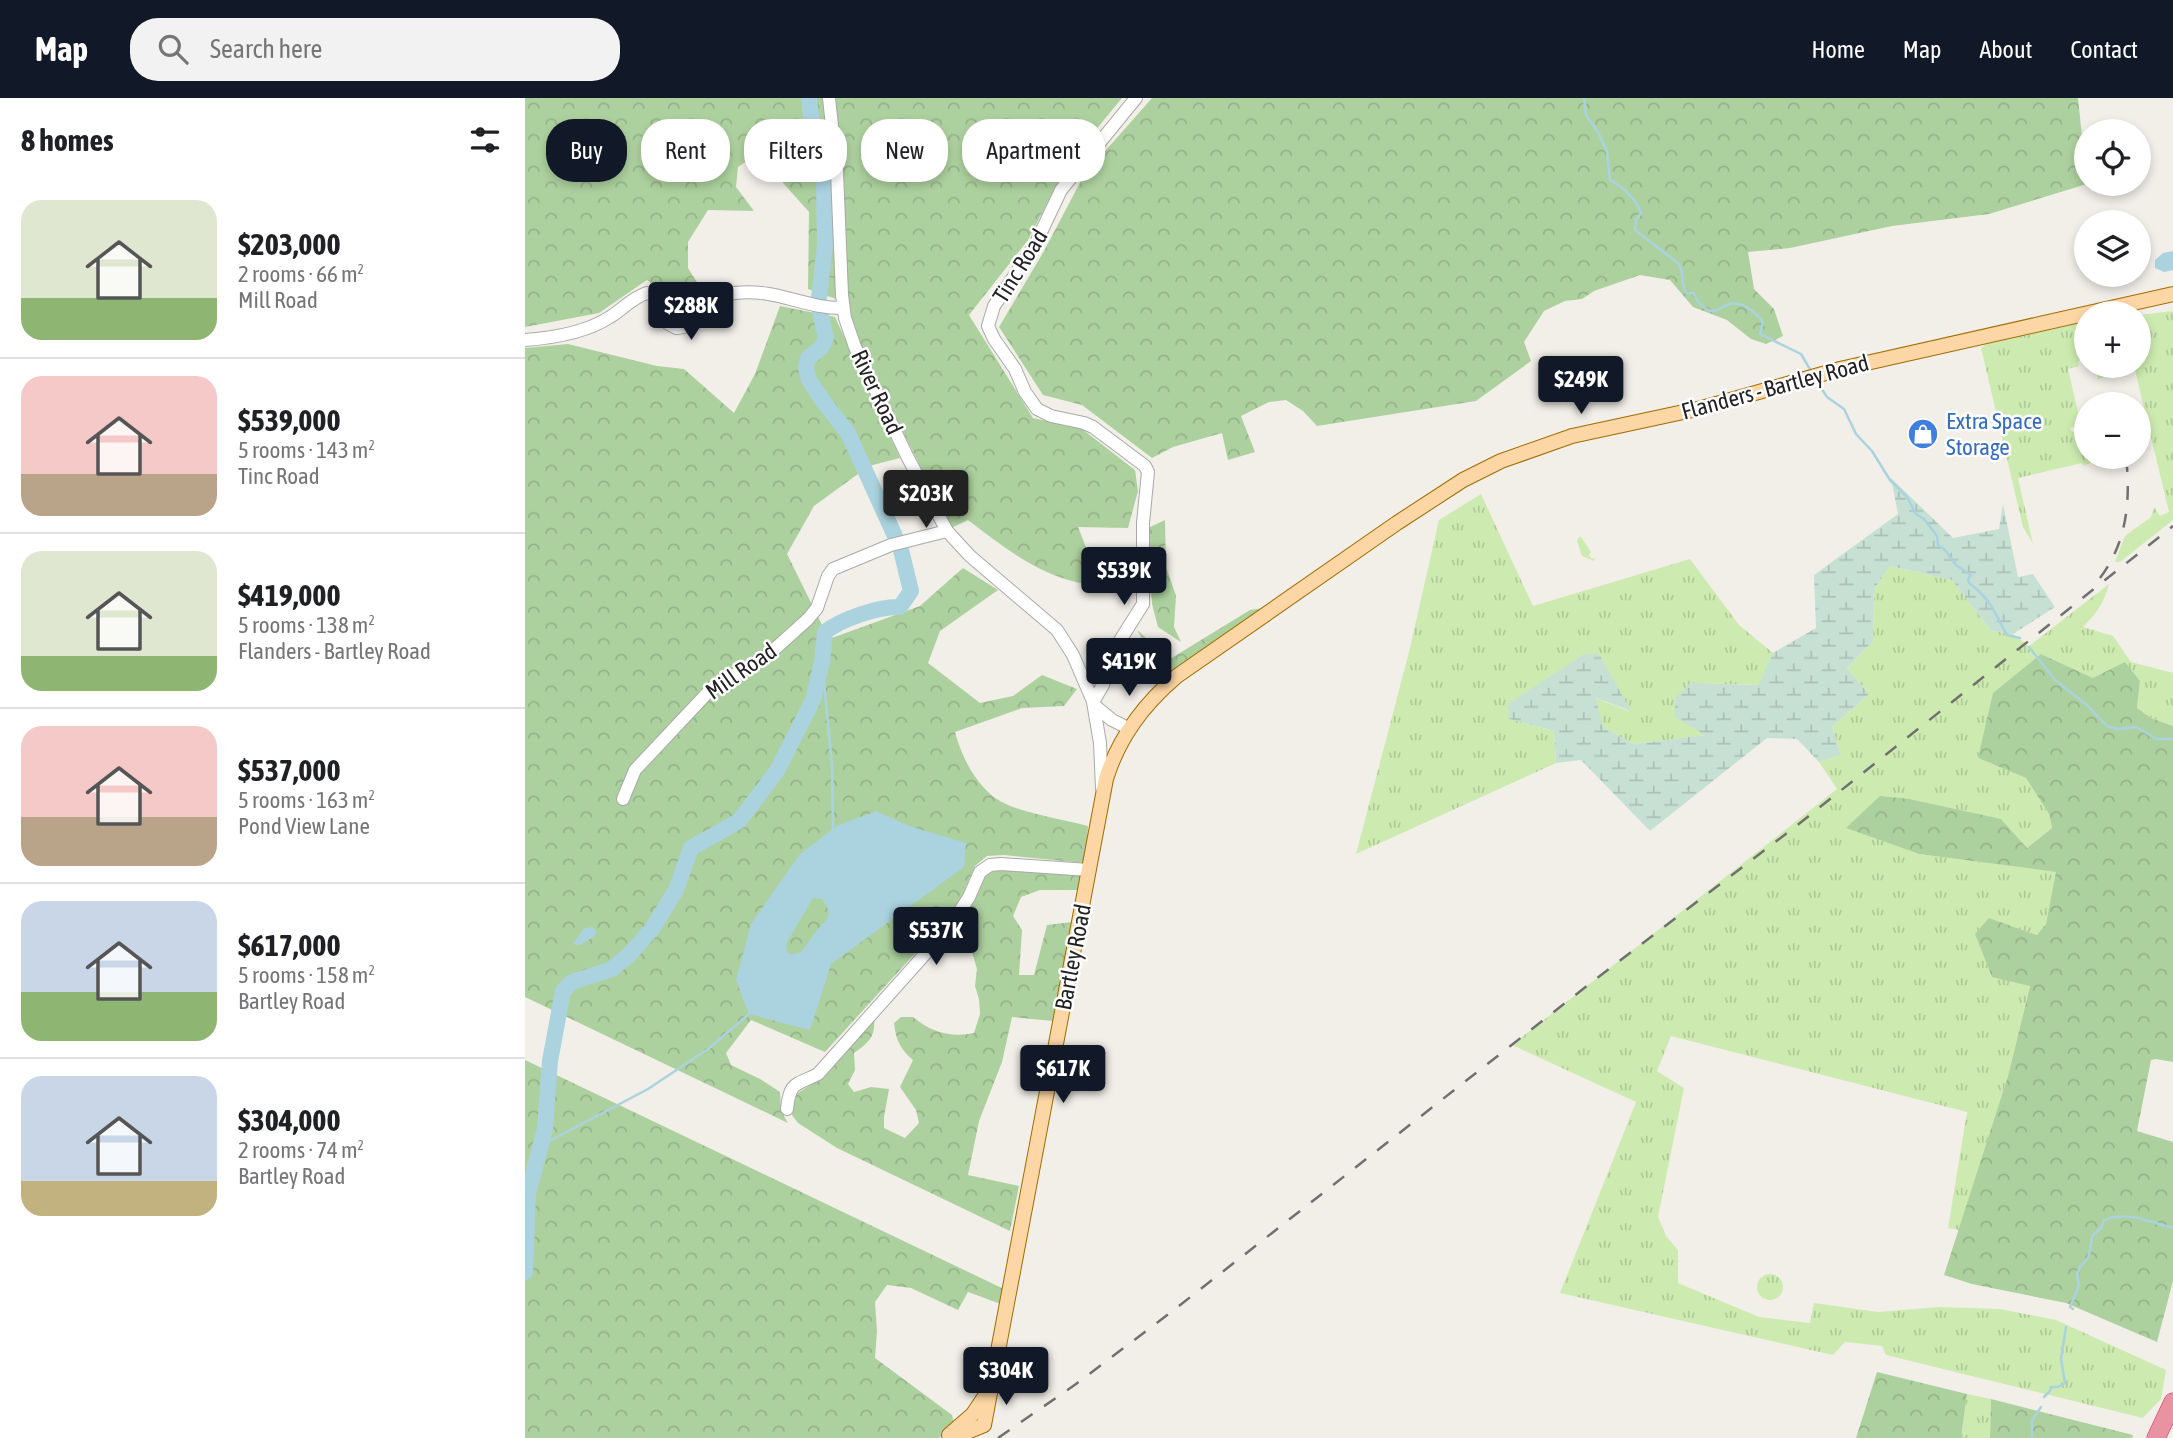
<!DOCTYPE html>
<html lang="en">
<head>
<meta charset="utf-8">
<style>
  :root { --surface:#fff; --page:#f2f2f2; --text:#202124; --muted:#757577; --line:#e0e0e0; --accent:#111827 }
  body { margin:0; font-family:"Asap Condensed",sans-serif; background:var(--page); color:var(--text); height:100vh; display:flex; flex-direction:column; font-size:26px; white-space:nowrap }
  * { box-sizing:border-box; margin:0 }
  p { font-size:23px; color:var(--muted) }
  .icon { flex:none; width:38px; height:38px; fill:none; stroke:currentColor; stroke-width:2; stroke-linecap:round; stroke-linejoin:round }
  .map { position:relative; flex:1; overflow:hidden }
  .sheet { display:flex; flex-direction:column; background:var(--surface); width:525px }
  .sheet>* { flex:none }
  .banner { position:absolute; left:21px; top:21px; width:665px; height:63px; display:flex; gap:14px }
  .controls { position:absolute; left:1549px; top:21px; display:grid; gap:14px }
  .controls a { display:grid; place-items:center; width:77px; height:77px; border-radius:50%; background:var(--surface); box-shadow:0 4px 10px #0003; font-size:35px }
  .price { position:absolute; translate:-50% -60px; padding:0 16px; border-radius:7px; background:var(--accent); color:#fff; font-size:23px; line-height:46px; filter:drop-shadow(0 2px 4px #0008) }
  .price::after { content:''; position:absolute; left:50%; top:42px; width:21px; height:16px; margin-left:-10px; background:inherit; clip-path:polygon(0 0,100% 0,50% 100%) }
  .price.on { background:#222; color:#fff }
  ul { padding:0; list-style:none }
  li { display:flex; align-items:center; gap:21px; height:175px; padding:0 21px }
  li+li { border-top:2px solid var(--line) }
  li span { display:grid; place-items:center; flex:none; width:196px; height:140px; border-radius:21px; color:#555 }
  li>.icon { margin-inline-start:auto }
  span .icon { width:84px; height:84px; fill:#fffc; stroke-width:1 }
  li b { font-size:30px }
  h2 { display:flex; justify-content:space-between; align-items:center; height:84px; padding:0 21px; font-size:30px }
  .tag { padding:0 24px; border-radius:28px; background:var(--surface); box-shadow:0 4px 10px #0003; font-size:24px; line-height:63px }
  .tag.on { background:var(--accent); color:#fff }
  header { display:flex; align-items:center; gap:42px; box-sizing:border-box; height:98px; padding:0 35px; background:var(--accent); color:#fff }
  header strong { font-size:33px }
  nav { display:flex; gap:38px; margin-inline-start:auto; font-size:24px }
  .search { width:490px; height:63px; background:var(--page); display:flex; align-items:center; gap:18px; box-sizing:border-box; padding:0 24px; border-radius:28px; color:var(--muted); font-size:26px }
  main { display:flex; flex:1; min-height:0 }
  .map>svg:first-child { display:block }
</style>
</head>
<body>
<header>
<strong>Map</strong>
<div class="search"><svg class="icon" aria-label="search" viewBox="0 0 24 24"><circle cx="10" cy="10" r="6"/><path d="M15 15l6 6"/></svg>Search here</div>
<nav><a>Home</a><a>Map</a><a>About</a><a>Contact</a></nav>
</header>
<main>
<section class="sheet">
<h2>8 homes<svg class="icon" aria-label="filters" viewBox="0 0 24 24"><path d="M4 7h16M4 17h16"/><circle cx="9" cy="7" r="2"/><circle cx="15" cy="17" r="2"/></svg></h2>
<ul>
<li><span style="background:linear-gradient(#dfe7d0 70%,#8fb573 0)"><svg class="icon" aria-label="home" viewBox="0 0 24 24"><path d="M3 11l9-7 9 7M6 9v11h12V9"/></svg></span><div><b>$203,000</b><p>2 rooms · 66 m²</p><p>Mill Road</p></div></li>
<li><span style="background:linear-gradient(#f6c9c9 70%,#b9a48a 0)"><svg class="icon" aria-label="home" viewBox="0 0 24 24"><path d="M3 11l9-7 9 7M6 9v11h12V9"/></svg></span><div><b>$539,000</b><p>5 rooms · 143 m²</p><p>Tinc Road</p></div></li>
<li><span style="background:linear-gradient(#dfe7d0 75%,#8fb573 0)"><svg class="icon" aria-label="home" viewBox="0 0 24 24"><path d="M3 11l9-7 9 7M6 9v11h12V9"/></svg></span><div><b>$419,000</b><p>5 rooms · 138 m²</p><p>Flanders - Bartley Road</p></div></li>
<li><span style="background:linear-gradient(#f6c9c9 65%,#b9a48a 0)"><svg class="icon" aria-label="home" viewBox="0 0 24 24"><path d="M3 11l9-7 9 7M6 9v11h12V9"/></svg></span><div><b>$537,000</b><p>5 rooms · 163 m²</p><p>Pond View Lane</p></div></li>
<li><span style="background:linear-gradient(#c9d6e8 65%,#8fb573 0)"><svg class="icon" aria-label="home" viewBox="0 0 24 24"><path d="M3 11l9-7 9 7M6 9v11h12V9"/></svg></span><div><b>$617,000</b><p>5 rooms · 158 m²</p><p>Bartley Road</p></div></li>
<li><span style="background:linear-gradient(#c9d6e8 75%,#c2b280 0)"><svg class="icon" aria-label="home" viewBox="0 0 24 24"><path d="M3 11l9-7 9 7M6 9v11h12V9"/></svg></span><div><b>$304,000</b><p>2 rooms · 74 m²</p><p>Bartley Road</p></div></li>
</ul>
</section>
<div class="map">
<svg width="1648" height="1340" viewBox="0 0 1648 1340">
  <defs>
    <pattern id="grass-tufts" width="24" height="20" patternUnits="userSpaceOnUse" patternTransform="scale(1.75)"><rect width="24" height="20" fill="#cdebb0"/><path d="M3 7l-1-3M5 7V3M7 7l1-3M15 17l-1-3M17 17v-4M19 17l1-3" fill="none" stroke="#b0c997"/></pattern>
    <pattern id="forest-crowns" width="20" height="18" patternUnits="userSpaceOnUse" patternTransform="scale(1.75)"><rect width="20" height="18" fill="#add19e"/><path d="M2 6a3 3 0 1 1 6 0M12 15a3 3 0 1 1 6 0" fill="none" stroke="#95b388"/></pattern>
    <pattern id="wetland-marsh" width="20" height="14" patternUnits="userSpaceOnUse" patternTransform="scale(1.75)"><rect width="20" height="14" fill="#c6e0d4"/><path d="M1 5h8M5 5V1M11 12h8M15 12V8" fill="none" stroke="#aac0b6"/></pattern>
  </defs>
  <rect width="100%" height="100%" fill="#f2efe9"/>
  <g fill="url(#grass-tufts)">
    <polygon points="1648,213 1648,422 1595,464 1590,464 1600,438 1626,419 1629,409 1635,418 1644,414 1609,268 1614,268 1614,217"/>
    <polygon points="1561,224 1561,261 1553,263 1554,268 1543,271 1556,327 1545,330 1547,334 1556,332 1559,336 1556,337 1556,341 1560,341 1561,359 1564,359 1566,365 1558,368 1557,365 1493,380 1508,446 1498,429 1456,250 1461,246"/>
    <polygon points="1570,268 1588,268 1590,277 1573,281"/>
    <polygon points="956,396 1008,508 1165,461 1214,527 1248,555 1235,587 1165,585 1182,637 1109,646 1077,629 1070,600 1104,613 1074,556 984,621 1029,633 1031,665 831,756 884,554 914,422"/>
    <polygon points="1054,439 1056,439 1066,454 1064,457 1067,461 1070,460 1069,463 1057,458 1052,443"/>
    <path d="M 1365,468 L 1427,482 L 1466,533 L 1488,536 L 1504,548 L 1584,486 C 1579,505 1572,515 1558,529 L 1588,538 L 1606,564 L 1648,575 L 1648,628 L 1626,620 L 1612,610 L 1615,583 L 1568,580 L 1516,556 L 1453,660 L 1501,680 L 1524,716 L 1527,730 L 1502,750 L 1476,721 L 1322,730 L 1394,756 L 1532,774 L 1521,826 L 1512,837 L 1464,820 L 1505,887 L 1483,978 L 1434,1132 L 1423,1130 L 1442,1014 L 1146,938 L 1132,973 L 1159,990 L 1133,1119 L 1141,1138 L 1153,1152 L 1153,1185 L 1234,1219 L 1285,1225 L 1289,1205 L 1353,1214 L 1414,1209 L 1475,1211 L 1531,1222 L 1641,1272 L 1636,1301 L 1618,1320 L 1361,1257 L 1357,1248 L 1320,1244 L 1308,1257 L 1035,1195 L 1111,1004 L 987,947 L 1312,691 L 1294,664 L 1316,657 L 1307,629 L 1344,596 L 1322,570 L 1348,543 L 1349,491 Z"/>
    <circle cx="1245" cy="1189" r="13"/>
    <polygon points="1442,1296 1466,1301 1465,1340 1436,1340"/>
  </g>
  <g fill="url(#forest-crowns)">
    <polygon points="0,0 298,0 307,70 311,201 283,191 284,114 232,56 213,69 211,89 229,113 183,112 163,144 163,170 178,194 157,218 148,203 122,182 74,215 0,229"/>
    <path d="M 310,0 L 597,0 L 542,67 L 503,142 L 444,217 L 508,320 L 557,331 L 610,372 L 613,393 L 603,430 L 553,429 L 566,462 L 590,477 L 585,488 C 528,488 486,455 443,422 L 426,430 L 332,241 L 323,210 L 318,69 Z"/>
    <polygon points="627,0 1553,0 1562,86 1464,116 1367,128 1265,150 1223,154 1229,191 1249,211 1258,238 1241,246 1226,241 1202,222 1168,209 1145,182 1115,177 1069,193 1057,201 1040,203 1019,213 999,244 1006,263 951,303 792,328 778,313 761,302 744,304 716,318 730,354 703,362 697,335 648,349 627,360 557,307 518,297 474,229 519,153 559,77"/>
    <path d="M 255,208 L 310,219 L 375,360 L 344,368 L 289,408 L 262,456 L 304,541 L 395,508 L 438,470 L 473,492 L 415,533 L 403,565 L 455,605 L 488,598 L 517,577 L 552,591 L 539,608 L 497,610 L 430,634 C 437,661 455,696 483,707 C 508,717 537,721 563,728 L 562,755 L 559,765 L 479,757 L 462,758 L 450,768 L 435,803 L 417,830 L 395,850 L 300,954 L 226,922 L 201,955 L 206,967 L 235,981 L 255,994 L 256,1013 L 263,1025 L 0,899 L 0,250 L 43,246 L 132,268 L 159,271 L 209,315 L 230,276 Z"/>
    <polygon points="640,422 641,469 651,498 649,529 656,544 633,529 627,506 623,430"/>
    <polygon points="739,510 652,570 630,581 616,578 632,567 612,532 645,561 725,512"/>
    <polygon points="1516,556 1568,580 1600,564 1615,583 1612,610 1626,620 1648,628 1648,964 1631,961 1626,962 1612,1033 1648,1044 1648,1183 1632,1244 1541,1205 1447,1186 1419,1177 1483,978 1505,888 1467,879 1450,836 1464,820 1512,837 1521,826 1531,774 1394,756 1321,730 1355,698 1384,701 1476,721 1502,750 1527,730 1524,716 1501,680 1453,660 1468,595"/>
    <path d="M 476,771 L 557,778 L 554,792 L 515,792 L 496,799 L 488,818 L 497,832 L 494,877 L 509,877 L 522,827 L 547,824 L 528,923 L 487,919 L 477,964 L 454,1023 L 443,1077 L 494,1088 L 485,1133 L 312,1050 L 273,1025 L 267,1017 L 268,998 L 295,981 L 349,918 C 351,938 345,944 329,955 L 330,972 L 323,986 L 329,994 L 346,989 L 364,991 L 359,1019 L 359,1030 L 380,1040 L 394,1025 L 391,1012 L 375,989 L 388,962 C 375,951 371,942 369,925 L 376,919 L 388,919 C 406,934 426,940 449,935 L 455,916 L 454,901 L 450,888 L 452,871 L 447,854 L 428,836 L 458,777 Z"/>
    <polygon points="0,962 481,1192 476,1206 443,1194 433,1212 386,1190 362,1187 350,1204 352,1233 350,1260 427,1317 429,1325 414,1340 0,1340"/>
    <polygon points="1352,1274 1442,1296 1436,1340 1331,1340"/>
    <polygon points="1466,1301 1608,1337 1607,1340 1465,1340"/>
  </g>
  <polygon fill="url(#wetland-marsh)" points="1366,380 1428,440 1474,431 1478,406 1493,479 1508,476 1530,509 1488,536 1466,533 1427,482 1365,468 1349,491 1348,543 1322,570 1344,596 1307,629 1316,657 1294,664 1272,641 1242,640 1125,733 1056,662 1031,665 1029,633 984,621 983,606 1059,556 1074,556 1106,613 1071,600 1078,629 1109,646 1180,637 1150,619 1150,600 1165,585 1234,587 1248,555 1291,530 1289,477 1373,416"/>
  <g fill="#aad3df" fill-rule="evenodd">
    <polygon points="1648,153 1648,172 1639,174 1630,170 1630,162 1638,155"/>
    <path d="M 351,713 L 384,728 L 441,745 L 439,769 L 306,866 L 285,932 L 224,916 L 211,882 L 226,826 L 275,756 L 312,728 ZM 288,800 L 297,801 C 311,821 300,820 290,835 C 285,841 282,848 276,854 L 267,857 L 262,854 L 261,846 Z"/>
    <polygon points="67,829 71,832 70,838 55,847 48,846 58,831"/>
  </g>
  <g fill="none" stroke-linecap="round" stroke-linejoin="round">
    <g stroke="#aad3df" stroke-width="2.5">
      <path d="M 1059,0 L 1061,17 L 1074,36 L 1082,54 L 1085,82 C 1098,89 1111,101 1116,115 L 1111,122 L 1110,132 L 1153,165 C 1160,174 1155,185 1161,195 L 1168,195 C 1172,202 1179,214 1189,213 C 1194,212 1199,207 1205,206 C 1219,203 1230,214 1238,224 L 1235,236 L 1276,256 L 1286,273"/>
      <path d="M 1292,284 L 1302,299 L 1319,311 L 1331,336 L 1347,353 L 1365,382 L 1382,399 L 1391,416 L 1399,421 L 1412,438 L 1413,447 L 1420,452 L 1431,467 L 1446,477 L 1443,481 L 1444,485 C 1467,502 1469,515 1482,537 L 1495,540"/>
      <polyline points="1504,549 1530,582 1562,607 1582,628 1593,631 1611,629 1632,641 1648,641"/>
      <polyline points="297,564 307,667 308,731"/>
      <polyline points="15,1048 123,991 183,951 224,916"/>
      <path d="M 1548,1211 L 1545,1209 L 1554,1188 L 1552,1177 L 1555,1169 L 1563,1160 L 1565,1152 L 1567,1138 L 1576,1130 L 1579,1122 C 1604,1113 1624,1124 1648,1130"/>
      <polyline points="1519,1299 1525,1293 1526,1289 1533,1289 1540,1285 1536,1261 1541,1229"/>
      <polyline points="1507,1340 1507,1322 1516,1309"/>
    </g>
    <g stroke="#aad3df" stroke-width="16">
      <polyline points="284,0 288,36 299,86 300,147 294,200"/>
      <polyline points="295,213 301,240 296,250 283,260 281,269 284,282 300,306 323,335 370,438"/>
      <path d="M 0,1174 L 3,1096 L 20,1031 L 25,963 L 38,893 L 47,884 L 87,871 L 105,856 L 127,831 L 151,792 L 166,750 L 214,723 L 252,673 L 288,602 L 297,564 L 300,534 C 317,521 354,508 375,509 L 386,493 L 376,452"/>
    </g>
    <g stroke="#a9a9a9" stroke-width="14">
      <g id="minor">
        <polyline points="304,0 312,74 317,197 320,220 330,249 382,358 422,433 445,458 532,532 548,557 570,608 587,622 603,630"/>
        <path d="M 0,242 C 27,240 62,234 85,219 C 98,211 108,199 122,195 L 133,199 L 142,225 L 151,230 C 175,230 178,200 210,195 C 252,190 281,211 318,210"/>
        <polyline points="568,604 578,587 589,552 618,506 618,425 623,374 620,368 568,329 559,325 526,318 512,311 500,294 490,271 469,241 463,228 469,208 510,147 536,92 611,0"/>
        <polyline points="568,604 575,645 577,690"/>
        <polyline points="98,701 110,672 188,589 242,558 283,521 292,510 303,478 308,471 366,447 422,433"/>
        <path d="M 262,1011 C 265,983 270,988 293,976 L 426,827 L 444,799 L 455,774 L 465,767 L 476,766 L 564,772"/>
      </g>
    </g>
    <g stroke="#a06b00" stroke-width="16">
      <g id="major">
        <polyline points="424,1337 448,1316 462,1295"/>
        <path d="M 428,1340 L 459,1327 L 581,681 C 594,639 618,607 652,578 L 872,425 L 938,382 L 976,363 L 1047,338 L 1177,310 L 1315,271 L 1648,196"/>
      </g>
    </g>
    <g stroke="#dc2a67" stroke-width="19">
      <polyline id="highway" points="1631,1340 1648,1304"/>
    </g>
    <use href="#minor" stroke="#fff" stroke-width="12"/>
    <use href="#major" stroke="#fcd6a4" stroke-width="14"/>
    <use href="#highway" stroke="#e892a2" stroke-width="18"/>
    <g stroke="#707070" stroke-width="2.5" stroke-dasharray="14 14" stroke-linecap="butt">
      <path d="M 1575,480 C 1600,447 1605,409 1602,369"/>
      <polyline points="473,1340 551,1286 645,1215 1072,880 1270,729 1648,428"/>
    </g>
  </g>
  <defs>
    <g id="shop-disc" transform="scale(1.575)"><circle r="9.5" fill="#3f7fe0" stroke="#fff"/><path d="M-5-2.5h2.3a2.7 3.5 0 0 1 5.4 0H5L5.5 6h-11ZM-1.5-2.5h3a1.5 2.3 0 0 0-3 0Z" fill="#fff"/></g>
  </defs>
  <g fill-rule="evenodd">
    <use href="#shop-disc" x="1398" y="336"/>
  </g>
  <g text-anchor="middle" stroke-width="5" stroke-linejoin="round" paint-order="stroke">
    <g font-size="23" fill="#222" stroke="#fff">
      <text transform="translate(495 168) rotate(-58)" y="8">Tinc Road</text>
      <text transform="translate(1250 289) rotate(-15)" y="8">Flanders - Bartley Road</text>
      <text transform="translate(352 294) rotate(65)" y="8">River Road</text>
      <text transform="translate(216 573) rotate(-35)" y="8">Mill Road</text>
      <text transform="translate(548 859) rotate(-79)" y="8">Bartley Road</text>
    </g>
    <g font-size="23" fill="#366cbe" stroke="#fff" text-anchor="start">
      <text x="1421" y="331">Extra Space<tspan x="1421" dy="26">Storage</tspan></text>
    </g>
  </g>
</svg>
<div class="controls">
<a><svg class="icon" aria-label="locate" viewBox="0 0 24 24"><circle cx="12" cy="12" r="6"/><path d="M12 2v4M12 18v4M2 12h4M18 12h4"/></svg></a>
<a><svg class="icon" aria-label="layers" viewBox="0 0 24 24"><path d="M12 4l9 5-9 5-9-5zM3 14l9 5 9-5"/></svg></a>
<a>+</a>
<a>−</a>
</div>
<b class="price" style="left:166px;top:244px">$288K</b>
<b class="price" style="left:1056px;top:318px">$249K</b>
<b class="price on" style="left:401px;top:432px">$203K</b>
<b class="price" style="left:599px;top:509px">$539K</b>
<b class="price" style="left:604px;top:600px">$419K</b>
<b class="price" style="left:411px;top:869px">$537K</b>
<b class="price" style="left:538px;top:1007px">$617K</b>
<b class="price" style="left:481px;top:1309px">$304K</b>
<div class="banner">
<a class="tag on">Buy</a>
<a class="tag">Rent</a>
<a class="tag">Filters</a>
<a class="tag">New</a>
<a class="tag">Apartment</a>
</div>
</div>
</main>
</body>
</html>
